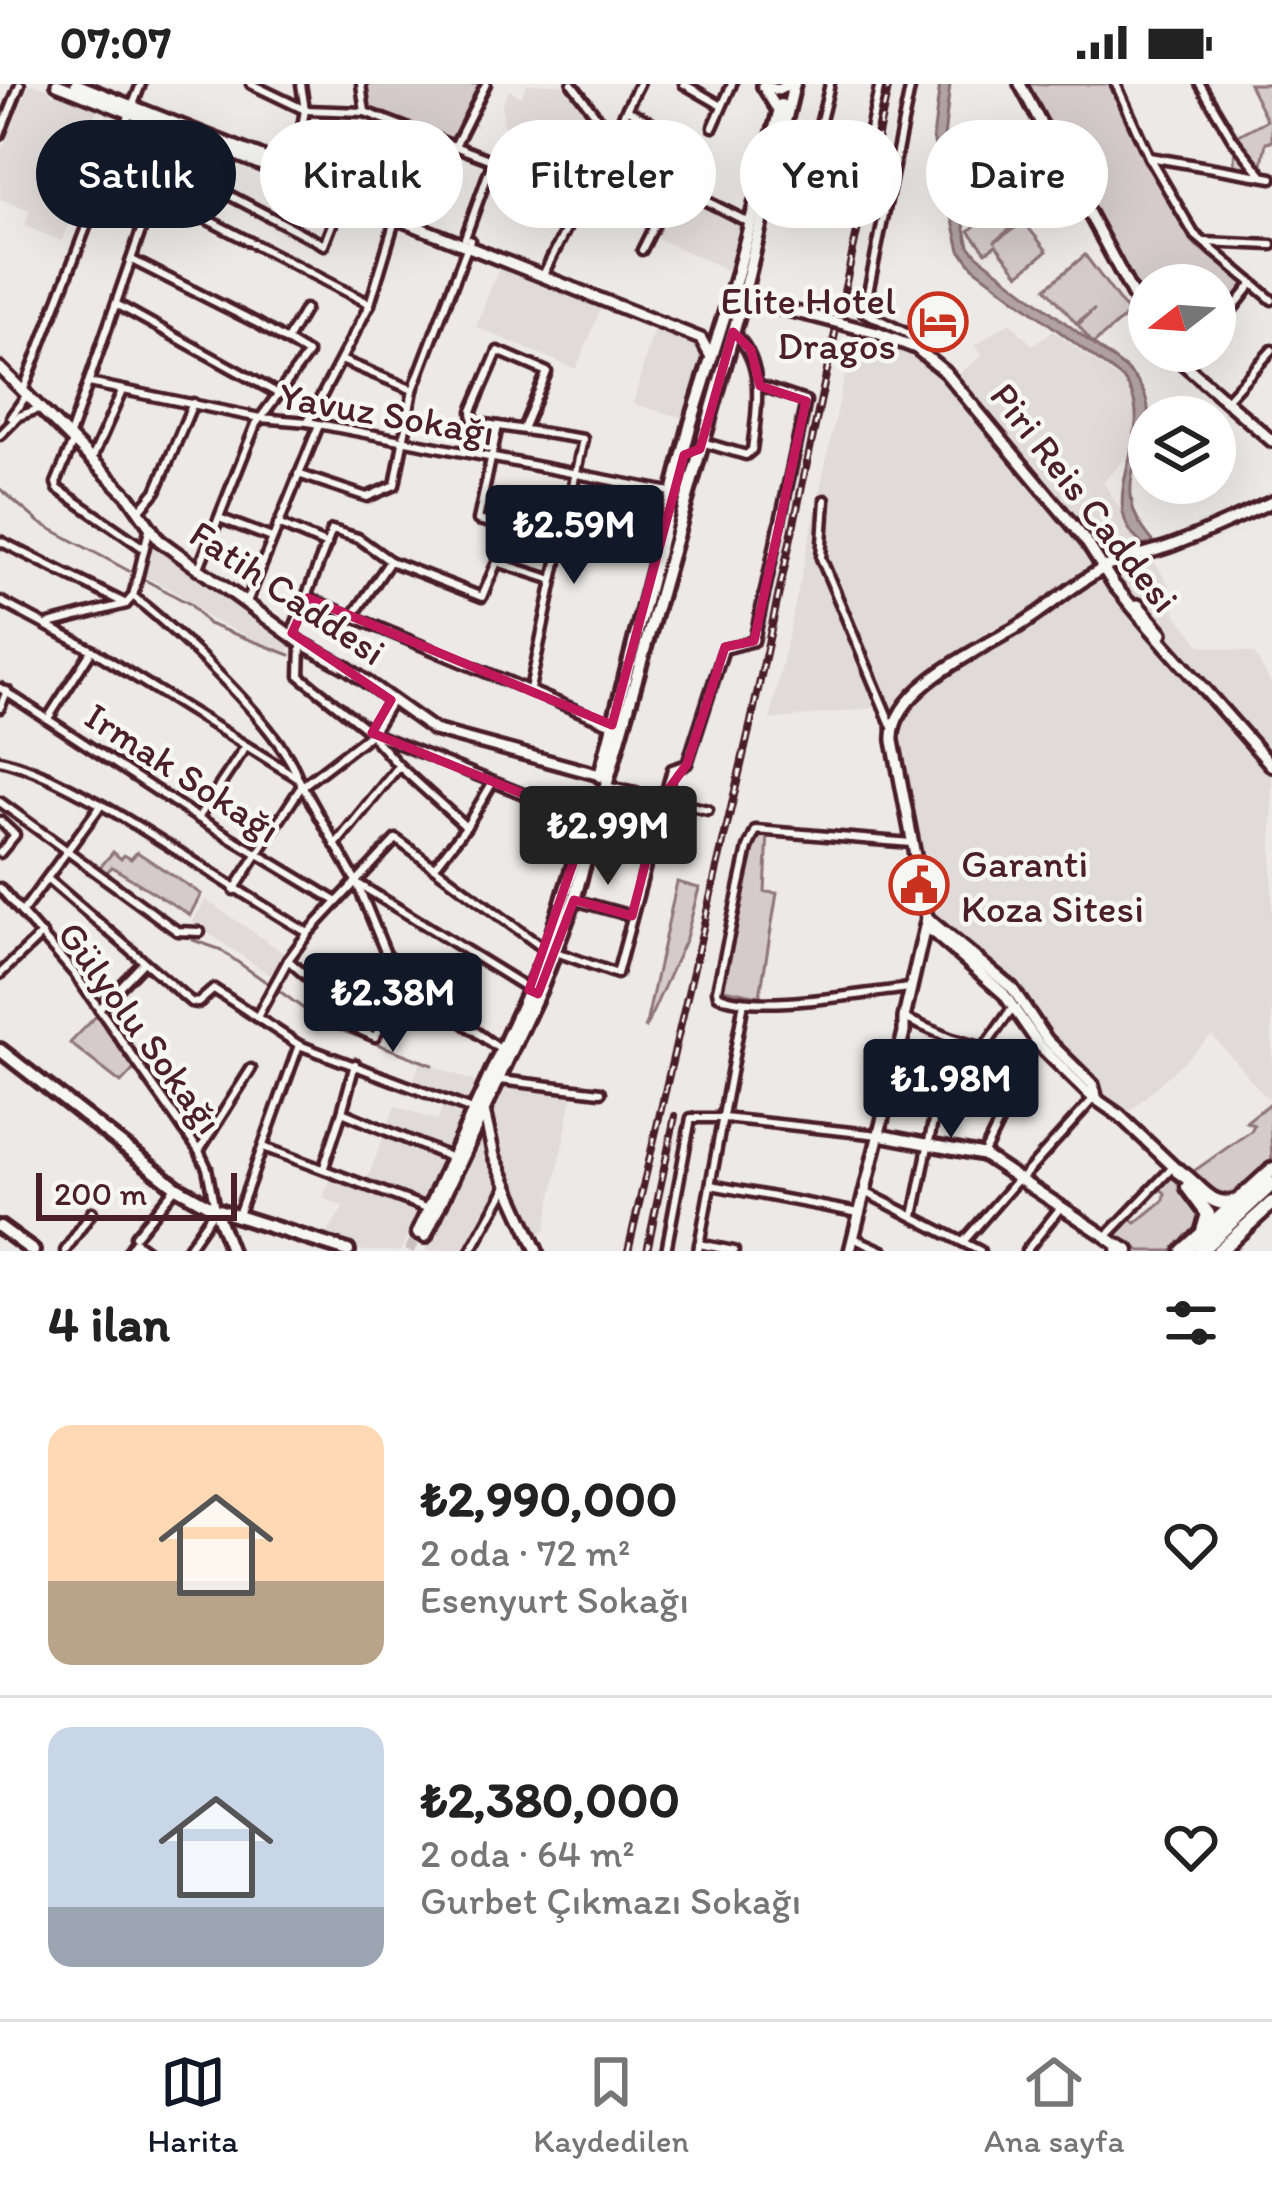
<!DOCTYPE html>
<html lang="tr">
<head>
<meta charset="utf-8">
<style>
  :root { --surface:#fff; --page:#f2f2f2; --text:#222; --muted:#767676; --line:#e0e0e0; --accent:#111827 }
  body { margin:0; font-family:Itim,sans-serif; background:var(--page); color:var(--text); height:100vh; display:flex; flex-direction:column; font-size:45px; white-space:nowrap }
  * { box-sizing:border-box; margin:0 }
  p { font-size:39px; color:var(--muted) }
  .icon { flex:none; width:66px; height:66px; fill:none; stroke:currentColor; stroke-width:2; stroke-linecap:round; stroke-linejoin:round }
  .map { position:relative; height:1167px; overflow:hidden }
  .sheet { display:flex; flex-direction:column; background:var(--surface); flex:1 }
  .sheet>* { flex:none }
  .guide { position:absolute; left:36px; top:36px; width:1200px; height:108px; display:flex; gap:24px }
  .needle { width:78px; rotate:253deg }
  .buttons { position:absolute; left:1128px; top:180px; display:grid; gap:24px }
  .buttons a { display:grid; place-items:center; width:108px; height:108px; border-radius:50%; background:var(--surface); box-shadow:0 12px 48px #0002; font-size:60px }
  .scale { position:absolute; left:36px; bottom:30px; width:201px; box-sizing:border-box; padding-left:12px; border:6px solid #4a1f2b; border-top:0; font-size:33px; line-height:42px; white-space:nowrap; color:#4a1f2b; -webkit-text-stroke:9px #f6f6f2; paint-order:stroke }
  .price { position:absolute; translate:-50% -102px; padding:0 27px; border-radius:12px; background:var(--accent); color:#fff; font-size:39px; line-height:78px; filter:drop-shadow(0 3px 6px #0008) }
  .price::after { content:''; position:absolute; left:50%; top:72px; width:36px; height:27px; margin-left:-18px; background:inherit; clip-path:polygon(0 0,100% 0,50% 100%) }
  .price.selected { background:#222; color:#fff }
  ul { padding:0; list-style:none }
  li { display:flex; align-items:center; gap:36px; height:300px; padding:0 48px }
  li+li { border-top:3px solid var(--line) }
  li span { display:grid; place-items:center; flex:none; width:336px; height:240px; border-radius:24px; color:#555 }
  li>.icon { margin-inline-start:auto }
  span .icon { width:144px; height:144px; fill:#fffc; stroke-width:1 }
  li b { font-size:51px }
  h2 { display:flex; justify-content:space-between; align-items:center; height:144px; padding:0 48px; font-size:51px }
  .chip { padding:0 42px; border-radius:54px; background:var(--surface); box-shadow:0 12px 48px #0002; font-size:42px; line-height:108px }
  .chip.selected { background:var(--accent); color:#fff }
  .status { display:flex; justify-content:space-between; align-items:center; height:84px; padding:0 60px; background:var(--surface); direction:ltr }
  .status svg { height:33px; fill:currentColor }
  .tabs { display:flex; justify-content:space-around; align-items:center; height:168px; border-top:3px solid var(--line); background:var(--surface); font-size:33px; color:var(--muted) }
  .tabs a { display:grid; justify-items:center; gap:6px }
  .tabs .selected { color:var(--accent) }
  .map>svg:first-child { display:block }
</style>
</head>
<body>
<div class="status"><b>07:07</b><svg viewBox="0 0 49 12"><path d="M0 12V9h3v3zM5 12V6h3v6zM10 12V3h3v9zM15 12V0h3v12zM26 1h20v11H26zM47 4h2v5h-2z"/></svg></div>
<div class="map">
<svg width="1272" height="1167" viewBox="0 0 1272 1167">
  <rect width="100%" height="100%" fill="#ece9e6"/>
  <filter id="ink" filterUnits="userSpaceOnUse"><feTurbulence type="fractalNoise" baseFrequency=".00833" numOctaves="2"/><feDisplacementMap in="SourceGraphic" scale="24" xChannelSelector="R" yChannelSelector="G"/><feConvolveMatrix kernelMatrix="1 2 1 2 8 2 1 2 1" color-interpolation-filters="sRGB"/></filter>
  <g filter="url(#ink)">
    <g fill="#e0dad8">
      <polygon points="30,0 48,4 52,11 59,8 98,22 92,39 104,55 62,157 25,142 30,126 0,115 0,69"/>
      <polygon points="527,0 562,0 603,55 578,102 499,72 505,56 502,21 509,6 521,13"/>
      <polygon points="671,105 745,145 732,188 650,151"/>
      <polygon points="500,181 603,220 576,285 476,243"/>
      <polygon points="1010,238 1032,261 1053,247 1129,303 1138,332 1129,371 1103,398 1169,501 1176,530 1200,561 1254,569 1272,602 1272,1011 1267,1014 1212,951 1128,1029 1046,958 1012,903 929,833 881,623 770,636 853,254 904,265 928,278 943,294 960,289 983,271 974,262"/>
      <polygon points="655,240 701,257 706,265 687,335 633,320"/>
      <polygon points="154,457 286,552 290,568 270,563 209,534 178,509 140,490 146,461"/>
      <polygon points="206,816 285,870 270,891 192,838"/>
      <polygon points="421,977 477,999 401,1167 364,1167 324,1155 344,1123 323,1114 333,1089 366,1099 395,1022 437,1037 446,1015 412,1001"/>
      <polygon points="498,1001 573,1009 545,1147 538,1150 495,1052 491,1023"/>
      <polygon points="481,1039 503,1105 470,1167 425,1167"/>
    </g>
    <g fill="#d4cbca" stroke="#8f757a" stroke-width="3">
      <polygon points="364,0 481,0 452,58 368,25"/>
      <polygon points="1026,0 1109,0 1144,77 1194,160 1247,199 1215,239 1215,201 1149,201 1149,229"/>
      <polygon points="1249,0 1272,0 1272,57 1266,58 1261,85 1234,82 1235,53 1267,36"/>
      <polygon points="1026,85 1050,113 994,158 1024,138 1047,167 1019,190 996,161 986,168 969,147 978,139 971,130"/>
      <polygon points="1085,171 1129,230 1093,260 1078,241 1095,225 1076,239 1046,204"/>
      <polygon points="757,749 768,749 765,808 777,809 760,912 718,904"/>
      <polygon points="113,768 121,775 124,771 131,775 137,768 201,810 190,831 112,783 104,791 97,787"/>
      <polygon points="677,798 699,804 686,854 645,945"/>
      <polygon points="98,930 135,984 121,999 70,959"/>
      <polygon points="1270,1019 1272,1081 1231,1116 1224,1117 1191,1089 1251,1047 1254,1041 1246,1038"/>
      <polygon points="1172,1092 1201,1126 1200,1142 1178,1167 1141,1167 1115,1152 1130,1134 1136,1139 1164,1116 1165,1109 1159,1104"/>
    </g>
    <path fill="#b1a2a3" stroke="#886e73" stroke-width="3" d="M 940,0 L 950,0 L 944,54 L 969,162 L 978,172 L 1127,286 C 1177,334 1122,368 1132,419 C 1135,436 1145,447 1155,460 L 1147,464 C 1084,419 1166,348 1123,295 L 973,183 L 960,166 L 933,54 Z"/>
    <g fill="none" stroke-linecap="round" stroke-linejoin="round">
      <g stroke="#886e73" stroke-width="3">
        <polyline points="0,405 40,439 129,487"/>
        <polyline points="145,496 190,520 208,540 290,571"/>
        <polyline points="193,856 219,865 269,900"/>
        <polyline points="278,906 323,939 432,981"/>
      </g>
      <polyline stroke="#ccc1c1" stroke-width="10" stroke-dasharray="10 5" stroke-linecap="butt" points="409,1167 418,1149"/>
      <g stroke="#4a1f2b" stroke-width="15">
        <g id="street">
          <polyline points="251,0 305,26 365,28 583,111"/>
          <polyline points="361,0 365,28"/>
          <polyline points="572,0 613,54 666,97 750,139"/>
          <polyline points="684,0 722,22"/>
          <polyline points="911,0 864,228 906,249 917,259"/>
          <polyline points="1116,0 1149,73 1194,150 1272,216"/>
          <polyline points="1200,0 1232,54 1262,91"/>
          <polyline points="626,25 705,68 690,110"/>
          <polyline points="713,43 732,0"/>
          <polyline points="0,50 20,0"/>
          <polyline points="200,56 189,90 324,161 343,112"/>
          <polyline points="454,64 486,0"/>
          <polyline points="779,66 811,74"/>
          <polyline points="1149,73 1272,94"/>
          <polyline points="294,86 305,26 301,0"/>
          <polyline points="860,92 880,0"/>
          <polyline points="156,109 370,220"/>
          <polyline points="766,111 801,118 830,0"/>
          <polyline points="801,118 852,127"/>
          <polyline points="391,125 424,52"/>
          <polyline points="465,154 492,79"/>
          <polyline points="1204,158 1272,161"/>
          <polyline points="642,166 674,102"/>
          <polyline points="132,176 257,239 308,270 256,340 198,486"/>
          <polyline points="543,191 639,0"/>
          <polyline points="118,221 277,309"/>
          <polyline points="1215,247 1253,199"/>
          <polyline points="287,256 305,225"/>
          <polyline points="341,276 413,306"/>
          <polyline points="1186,283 1199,267"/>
          <polyline points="89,299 260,334 308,338 675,409"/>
          <polyline points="24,305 141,0"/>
          <polyline points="1226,316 1272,266"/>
          <polyline points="11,333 26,312"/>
          <polyline points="308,338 370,220 396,133"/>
          <polyline points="498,342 478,436 511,444 497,478 553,496"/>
          <polyline points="523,345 547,288 498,267 472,327 473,338 583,355 530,605"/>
          <polyline points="0,351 19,332 38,325"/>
          <polyline points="69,354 176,46"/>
          <polyline points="73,358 56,399 58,405 142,463"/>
          <path d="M 705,359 L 746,371 L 752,366 C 757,326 766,282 736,251"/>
          <polyline points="92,375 122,307"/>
          <polyline points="298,390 367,413 395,401 413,306 470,156"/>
          <polyline points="825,416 821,474 892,643"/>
          <polyline points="139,427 156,407 193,319"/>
          <polyline points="219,434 272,454"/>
          <polyline points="278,440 327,461"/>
          <polyline points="0,457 126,520"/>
          <path d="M 133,512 C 178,549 276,639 297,691"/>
          <polyline points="308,514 612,641"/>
          <polyline points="0,517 92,566 298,694 357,799 386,870 418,906 501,966"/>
          <polyline points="247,518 319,341"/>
          <polyline points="353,532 390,477 482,513 497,478"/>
          <polyline points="49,540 126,520 133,512 149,446"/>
          <polyline points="292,549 332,446 358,454 390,477"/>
          <polyline points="301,561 300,592 372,649 588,736"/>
          <polyline points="0,604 198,734 336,817"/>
          <polyline points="0,624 7,607"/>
          <polyline points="49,633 92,566"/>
          <polyline points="373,653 399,682 466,743"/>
          <path d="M 0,676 C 37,685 68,703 102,721 C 172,761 238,808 308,849"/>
          <polyline points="606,702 708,726"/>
          <polyline points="0,718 177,847 200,848"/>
          <polyline points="198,734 246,662"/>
          <polyline points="0,737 15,751 0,769"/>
          <path d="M 911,759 L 756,746 L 748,764 L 717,906 L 718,911 C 754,930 868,908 911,904"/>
          <polyline points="335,761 399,682"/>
          <polyline points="436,781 466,743 491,701"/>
          <polyline points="49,796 191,918 198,919 214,905 299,961 472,1026"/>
          <polyline points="360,801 527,904"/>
          <polyline points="0,804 74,889 199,1067 207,1084 215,1125 186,1167"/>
          <polyline points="234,806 301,703 372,649 391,618"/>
          <polyline points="574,816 632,832"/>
          <polyline points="22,828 101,721"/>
          <polyline points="556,868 617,890 672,685 687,680 724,565 754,557 806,317 758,301"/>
          <polyline points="288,876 350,931 353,943 375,953 407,895"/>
          <polyline points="0,890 42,850"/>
          <polyline points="99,925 144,878"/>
          <polyline points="257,933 288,876 308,849 396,755 547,867"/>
          <polyline points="904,934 952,955 946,973 981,978 980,985 1011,1014 983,1071"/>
          <polyline points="952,955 983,964"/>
          <polyline points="981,978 984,964 1013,923"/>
          <polyline points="500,996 601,1008"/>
          <polyline points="342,1028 355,980"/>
          <polyline points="263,1063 424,1123"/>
          <polyline points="199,1067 251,985"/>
          <polyline points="324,1083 342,1028 447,1072"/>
          <polyline points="1021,1095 1093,1015"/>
          <polyline points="711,1101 859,1129"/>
          <polyline points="865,1108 980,1167"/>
          <polyline points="238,1131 299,961"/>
          <polyline points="914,1132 946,973"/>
          <polyline points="135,1152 175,1104"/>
          <polyline points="1106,1153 1174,1082"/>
          <polyline points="854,1154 883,1167"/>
          <polyline points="963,1158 1019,1094"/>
          <polyline points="699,1160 734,1167"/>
          <polyline points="65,1167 92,1128"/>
          <polyline points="129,1167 135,1158 147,1167"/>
          <polyline points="471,1167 507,1102"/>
          <polyline points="666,1167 691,1034 724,1034 879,1051"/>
          <polyline points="698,1167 744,918"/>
          <polyline points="1026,1167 1061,1123"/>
        </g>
      </g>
      <g stroke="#4a1f2b" stroke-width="18">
        <g id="secondary">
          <polyline points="57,0 701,255 711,273"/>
          <polyline points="76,0 287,83"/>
          <polyline points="1020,0 1149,241"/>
          <polyline points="763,2 779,28"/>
          <polyline points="763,2 778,6 786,2"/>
          <polyline points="742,212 748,217 817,233"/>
          <polyline points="877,249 916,264 945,288 1086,457 1114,501 1150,544 1272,682"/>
          <polyline points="1169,267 1272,357"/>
          <polyline points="0,284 129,413 159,456 301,559 347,584 434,646 600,691"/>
          <polyline points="1138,521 1162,549"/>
          <polyline points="927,834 1012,904 1047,956 1093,1001 1096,1012"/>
          <polyline points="926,842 1004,910 1040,962 1090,1011 1119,1031 1178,1087"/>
          <polyline points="484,1027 494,1072 537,1167"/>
          <polyline points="879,1051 983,1071 1102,1150 1120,1163 1117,1167"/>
          <polyline points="215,1125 231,1167"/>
          <path d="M 850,1167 L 904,948 L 904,934 L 927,834 L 893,657 C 889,606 978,566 1016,544 C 1048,525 1075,498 1108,482 C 1128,473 1150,469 1170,462 C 1205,449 1238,433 1272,418"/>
        </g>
      </g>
      <g stroke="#4a1f2b" stroke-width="20">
        <g id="primary">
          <polyline points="600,692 691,339 736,195 781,21"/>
          <polyline points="0,966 176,1103 215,1125 348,1167"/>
          <polyline points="0,1143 33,1167"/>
          <polyline points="418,1149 547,867 587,738"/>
          <polyline points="425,1152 542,901 574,816 740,225 794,0"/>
        </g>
      </g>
      <g stroke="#4a1f2b" stroke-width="21">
        <g id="highway">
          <path d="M 1178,1087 C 1199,1099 1209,1126 1237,1117"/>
          <polyline points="1188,1103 1208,1130 1203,1147"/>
          <polyline points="1120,1163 1127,1167"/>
          <polyline points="1183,1167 1272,1086"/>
          <polyline points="1200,1167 1272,1100"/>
          <polyline points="1219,1167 1272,1119"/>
        </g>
      </g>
      <use href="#street" stroke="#f6f6f2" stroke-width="6"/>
      <use href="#secondary" stroke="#f6f6f2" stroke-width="9"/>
      <use href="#primary" stroke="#f6f6f2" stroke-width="10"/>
      <use href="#highway" stroke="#f6f6f2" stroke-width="12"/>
      <g stroke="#4a1f2b" stroke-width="8">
        <g id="rail">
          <polyline points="628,1167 751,638 889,0"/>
          <polyline points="647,1167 675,1032"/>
        </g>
      </g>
      <use href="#rail" stroke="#f6f6f2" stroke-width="3" stroke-dasharray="9" stroke-linecap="butt"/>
      <g stroke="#4a1f2b" stroke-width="18" stroke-linecap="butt">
        <polyline id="secondary-bridge" points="817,233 877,249"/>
      </g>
      <use href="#secondary-bridge" stroke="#f6f6f2" stroke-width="9"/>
    </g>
  </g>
  <path fill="none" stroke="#c2185b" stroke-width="9" stroke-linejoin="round" d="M 733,248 L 751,266 L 760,302 L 806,317 L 754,557 L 725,563 L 687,680 L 662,714 L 632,832 L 574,816 L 538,910 L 529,906 L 588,736 L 372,649 L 391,616 L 292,549 L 308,514 L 612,641 L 684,371 L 700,365 Z"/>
  <defs>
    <g id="hotel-ring" transform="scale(3)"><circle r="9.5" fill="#f6f6f2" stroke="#c8321e" stroke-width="1.5"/><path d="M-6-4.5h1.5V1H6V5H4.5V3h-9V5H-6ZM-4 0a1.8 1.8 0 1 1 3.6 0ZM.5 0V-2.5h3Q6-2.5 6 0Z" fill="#c8321e"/></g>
    <g id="civic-ring" transform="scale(3)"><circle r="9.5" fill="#f6f6f2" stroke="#c8321e" stroke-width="1.5"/><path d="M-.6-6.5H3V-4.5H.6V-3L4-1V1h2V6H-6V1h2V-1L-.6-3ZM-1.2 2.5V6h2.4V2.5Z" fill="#c8321e"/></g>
  </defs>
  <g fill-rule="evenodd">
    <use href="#hotel-ring" x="938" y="238"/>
    <use href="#civic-ring" x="919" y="801"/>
  </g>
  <g text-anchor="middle" stroke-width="9" stroke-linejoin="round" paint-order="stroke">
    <g font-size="39" fill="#4a1f2b" stroke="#f6f6f2" text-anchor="end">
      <text x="896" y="230">Elite Hotel<tspan x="896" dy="45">Dragos</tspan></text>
      <text x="961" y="793" text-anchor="start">Garanti<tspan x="961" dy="45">Koza Sitesi</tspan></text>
    </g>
    <g font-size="39" fill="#4a1f2b" stroke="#f6f6f2">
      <text transform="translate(387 329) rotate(10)" y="14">Yavuz Sokağı</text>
      <text transform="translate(1085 413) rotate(52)" y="14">Piri Reis Caddesi</text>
      <text transform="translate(288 508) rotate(34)" y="14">Fatih Caddesi</text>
      <text transform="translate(183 688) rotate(33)" y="14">Irmak Sokağı</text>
      <text transform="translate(141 943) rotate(54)" y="14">Gülyolu Sokağı</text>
    </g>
  </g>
</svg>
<div class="buttons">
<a><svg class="needle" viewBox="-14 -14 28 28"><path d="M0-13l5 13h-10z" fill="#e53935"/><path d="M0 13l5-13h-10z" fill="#767676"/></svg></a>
<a><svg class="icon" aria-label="layers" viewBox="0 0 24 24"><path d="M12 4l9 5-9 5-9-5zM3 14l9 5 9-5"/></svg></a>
</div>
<div class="scale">200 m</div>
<b class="price" style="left:574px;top:503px">₺2.59M</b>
<b class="price selected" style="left:608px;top:804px">₺2.99M</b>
<b class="price" style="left:393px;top:971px">₺2.38M</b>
<b class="price" style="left:951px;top:1057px">₺1.98M</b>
<div class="guide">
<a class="chip selected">Satılık</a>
<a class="chip">Kiralık</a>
<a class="chip">Filtreler</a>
<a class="chip">Yeni</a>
<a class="chip">Daire</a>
</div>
</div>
<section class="sheet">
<h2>4 ilan<svg class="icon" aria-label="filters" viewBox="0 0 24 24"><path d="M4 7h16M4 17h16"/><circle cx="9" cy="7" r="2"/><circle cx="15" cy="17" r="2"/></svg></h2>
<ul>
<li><span style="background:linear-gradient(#ffd9b3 65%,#b9a48a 0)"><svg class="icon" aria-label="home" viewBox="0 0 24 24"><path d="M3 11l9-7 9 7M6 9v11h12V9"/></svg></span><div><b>₺2,990,000</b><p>2 oda · 72 m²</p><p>Esenyurt Sokağı</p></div><svg class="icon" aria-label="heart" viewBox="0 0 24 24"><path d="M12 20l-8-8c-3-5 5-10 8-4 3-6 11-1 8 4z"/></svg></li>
<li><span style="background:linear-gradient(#c9d6e8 75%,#9aa5b1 0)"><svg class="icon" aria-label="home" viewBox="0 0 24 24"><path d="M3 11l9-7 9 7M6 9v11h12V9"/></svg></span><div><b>₺2,380,000</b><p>2 oda · 64 m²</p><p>Gurbet Çıkmazı Sokağı</p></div><svg class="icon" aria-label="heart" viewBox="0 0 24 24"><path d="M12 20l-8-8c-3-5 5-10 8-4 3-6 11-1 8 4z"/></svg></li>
</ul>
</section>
<nav class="tabs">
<a class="selected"><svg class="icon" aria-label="map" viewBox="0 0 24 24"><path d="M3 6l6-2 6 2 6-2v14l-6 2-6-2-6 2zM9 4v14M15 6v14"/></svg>Harita</a>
<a><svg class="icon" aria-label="saved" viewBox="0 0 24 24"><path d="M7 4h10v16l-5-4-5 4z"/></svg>Kaydedilen</a>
<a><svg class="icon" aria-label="home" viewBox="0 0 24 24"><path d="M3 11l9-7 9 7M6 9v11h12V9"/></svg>Ana sayfa</a>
</nav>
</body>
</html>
